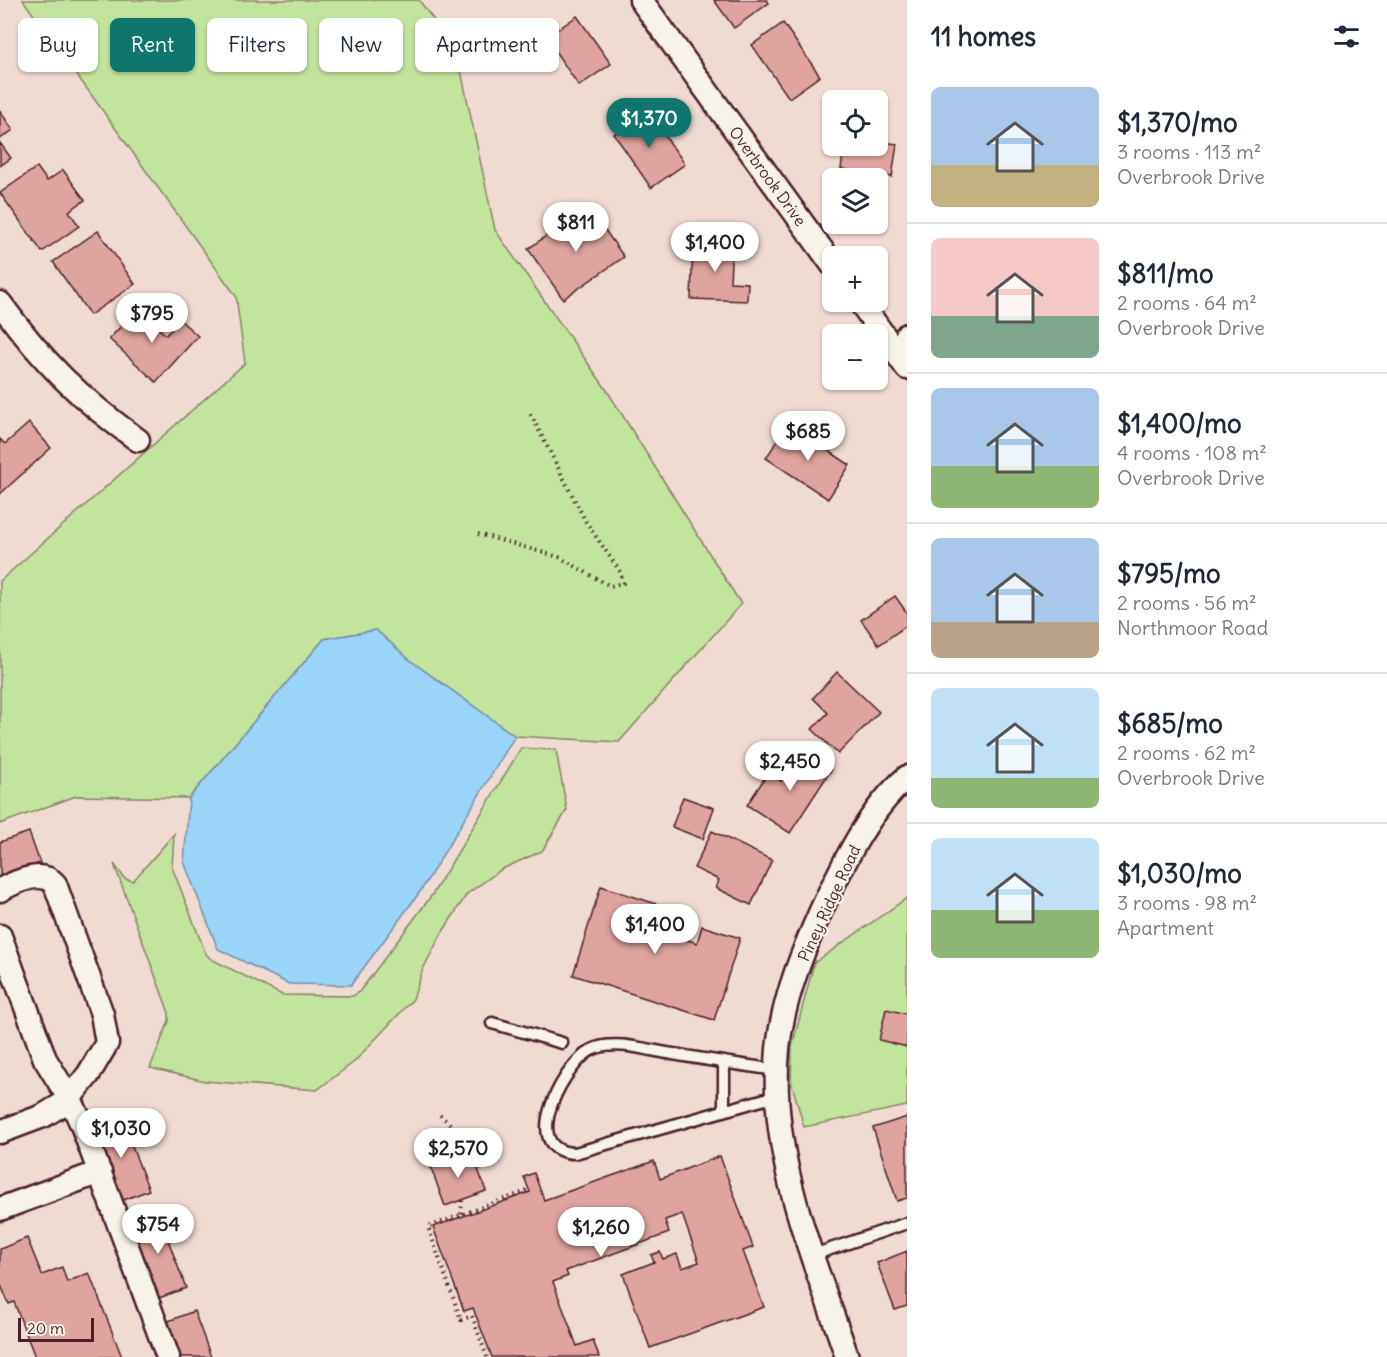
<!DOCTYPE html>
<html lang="en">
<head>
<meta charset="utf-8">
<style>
  :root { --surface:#fff; --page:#f2f2f3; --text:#1f2937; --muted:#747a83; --line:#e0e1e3; --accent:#0f766e }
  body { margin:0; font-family:Delius,sans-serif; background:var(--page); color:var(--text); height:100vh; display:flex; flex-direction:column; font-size:22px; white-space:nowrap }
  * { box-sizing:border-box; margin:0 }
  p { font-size:20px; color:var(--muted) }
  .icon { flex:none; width:33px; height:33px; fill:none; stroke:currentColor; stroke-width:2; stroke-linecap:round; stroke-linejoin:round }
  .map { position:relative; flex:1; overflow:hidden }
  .side { display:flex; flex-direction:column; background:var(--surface); width:480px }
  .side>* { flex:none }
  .top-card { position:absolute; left:18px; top:18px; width:570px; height:54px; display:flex; gap:12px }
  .tools { position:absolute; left:822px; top:90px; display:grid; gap:12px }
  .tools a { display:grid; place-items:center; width:66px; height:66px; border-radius:9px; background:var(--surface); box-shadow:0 2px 4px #0004; font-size:30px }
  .scale { position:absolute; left:18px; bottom:15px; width:76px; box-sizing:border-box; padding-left:6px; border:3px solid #4a1f2b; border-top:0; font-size:16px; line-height:21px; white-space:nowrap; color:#4a1f2b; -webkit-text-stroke:4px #f7f3e8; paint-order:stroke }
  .price { position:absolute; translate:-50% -51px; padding:0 14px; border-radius:21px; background:#fff; color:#222; font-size:20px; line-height:39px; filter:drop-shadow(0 2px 3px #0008) }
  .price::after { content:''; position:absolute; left:50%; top:36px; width:18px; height:14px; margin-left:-9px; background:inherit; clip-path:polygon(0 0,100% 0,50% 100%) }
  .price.current { background:var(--accent); color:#fff }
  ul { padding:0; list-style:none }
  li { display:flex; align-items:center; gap:18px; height:150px; padding:0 24px }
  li+li { border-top:2px solid var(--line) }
  li span { display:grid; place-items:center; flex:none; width:168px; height:120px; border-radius:9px; color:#555 }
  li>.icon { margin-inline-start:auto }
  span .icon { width:72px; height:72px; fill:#fffc; stroke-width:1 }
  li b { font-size:26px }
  h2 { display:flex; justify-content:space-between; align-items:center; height:72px; padding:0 24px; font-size:26px }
  .chip { padding:0 21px; border-radius:9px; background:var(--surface); box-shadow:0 2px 4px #0004; font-size:21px; line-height:54px }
  .chip.current { background:var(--accent); color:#fff }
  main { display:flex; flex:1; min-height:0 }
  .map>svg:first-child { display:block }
</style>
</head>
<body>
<main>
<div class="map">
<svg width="907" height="1357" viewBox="0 0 907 1357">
  <rect width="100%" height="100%" fill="#f0dbd2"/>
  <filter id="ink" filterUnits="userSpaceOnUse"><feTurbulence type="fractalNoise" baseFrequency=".0167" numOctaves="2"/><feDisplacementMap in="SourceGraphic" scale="12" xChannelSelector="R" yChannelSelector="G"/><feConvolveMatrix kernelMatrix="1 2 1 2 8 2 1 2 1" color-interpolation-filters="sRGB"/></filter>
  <g filter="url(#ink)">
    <g fill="#c2e49d" stroke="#868264" stroke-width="1.5">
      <polygon points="23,0 419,0 457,52 495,230 606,389 741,604 619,742 515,736 411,661 376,630 324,639 189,798 76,796 0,824 0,581 245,363 236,296"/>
      <polygon points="521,748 556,750 567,810 542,851 502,869 467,894 442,933 423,969 413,999 354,1062 317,1090 205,1081 150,1068 169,1021 169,1013 114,864 125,879 133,881 174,834 172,867 206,954 211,959 282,995 353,996 360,991 432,895"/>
      <polygon points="907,898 907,1106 804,1127 791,1081 792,1047 814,963"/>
    </g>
    <polygon fill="#98d5f9" stroke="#798ca7" stroke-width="1.5" points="376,630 411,661 515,736 422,889 351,985 289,984 218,949 184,862 189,798 324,639"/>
    <g fill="#dfa49f" stroke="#4a1f2b" stroke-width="1.5">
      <polygon points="714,0 767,0 769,3 734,28"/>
      <polygon points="577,16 611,64 579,86 546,38"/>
      <polygon points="783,23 820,76 789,98 752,45"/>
      <polygon points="0,111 13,130 0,139"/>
      <polygon points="647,111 685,164 651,188 614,134"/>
      <polygon points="878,141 897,144 892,177 841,169 844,146 878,146"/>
      <polygon points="0,143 11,158 0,166"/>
      <polygon points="37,167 47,181 63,170 85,200 69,211 79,226 42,252 0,193"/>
      <polygon points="588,206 624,257 563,299 528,249"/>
      <polygon points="98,231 135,284 90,315 53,262"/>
      <polygon points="693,240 732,242 730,282 748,283 747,301 691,299"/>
      <polygon points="137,309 166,335 180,320 198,336 156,382 109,339"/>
      <polygon points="29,423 51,448 0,494 0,439 5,444"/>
      <polygon points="788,424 850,465 828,499 766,458"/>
      <polygon points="895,596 907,613 907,625 879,645 861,620"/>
      <polygon points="837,672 879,712 838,754 812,729 828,713 813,698"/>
      <polygon points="802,751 831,770 790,833 747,805 768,773 781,781"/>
      <polygon points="683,797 714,808 703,839 672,827"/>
      <polygon points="712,831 772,860 751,905 716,888 719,880 694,868"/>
      <polygon points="29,832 40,863 0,877 0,842"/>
      <polygon points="601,886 684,913 676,936 697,943 702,926 740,938 714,1020 573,975"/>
      <polygon points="886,1009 907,1014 907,1047 879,1040"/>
      <polygon points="120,1116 149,1190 121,1201 93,1126"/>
      <polygon points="907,1117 907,1198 897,1201 873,1128"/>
      <polygon points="472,1153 486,1191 445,1206 431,1168"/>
      <polygon points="720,1156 753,1247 743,1251 764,1307 650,1348 623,1274 654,1262 651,1255 660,1252 663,1259 677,1254 682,1268 699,1262 682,1214 665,1220 669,1233 566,1271 568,1276 553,1282 577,1346 593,1340 599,1357 492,1357 473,1308 464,1311 433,1227 530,1192 524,1177 534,1173 544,1200 654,1161 660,1179"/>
      <polygon points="158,1213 186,1288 159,1298 130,1223"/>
      <polygon points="27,1238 42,1275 62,1267 67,1282 89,1273 122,1357 35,1357 14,1302 9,1304 0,1283 0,1249"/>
      <polygon points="907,1251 907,1306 895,1310 877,1263"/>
      <polygon points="194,1311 211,1357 180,1357 166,1322"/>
    </g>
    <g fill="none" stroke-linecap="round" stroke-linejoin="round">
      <g stroke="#4a1f2b" stroke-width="15">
        <g id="service">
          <polyline points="492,1023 562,1043"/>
          <polyline points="724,1062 724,1111"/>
          <path d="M 776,1096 L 575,1153 C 514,1152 568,1056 596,1048 C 618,1040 650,1051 673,1054 C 707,1060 742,1065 777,1070"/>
          <polyline points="813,1255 907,1223"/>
        </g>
      </g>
      <g stroke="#4a1f2b" stroke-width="27">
        <g id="minor">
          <polyline points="641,0 832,264"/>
          <polyline points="860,302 907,368"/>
          <path d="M 0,303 C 42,361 80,399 138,440"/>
          <polyline points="901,359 907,335"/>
          <path d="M 0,890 C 15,882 42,869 55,884 L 102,1014 L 107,1043 L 88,1075 L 66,1102 L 43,1116 L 0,1132"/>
          <polyline points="0,936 45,1059 72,1103 82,1125 168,1357"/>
          <polyline points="0,1209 100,1172"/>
          <path d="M 847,1357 C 814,1258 768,1156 778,1049 C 783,998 804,948 825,902 C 846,858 870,809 907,777"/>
        </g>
      </g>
      <g stroke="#4a1f2b" stroke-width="4" stroke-dasharray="1.5 4.5" stroke-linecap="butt">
        <polyline points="478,534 559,557 610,586 623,583 621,573 586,522 530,413"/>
        <polyline points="440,1115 493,1162 477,1169"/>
        <polyline points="461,1214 462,1200"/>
        <polyline points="487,1357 472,1316 461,1320 428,1227 529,1190"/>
      </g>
      <use href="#service" stroke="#f7f3e8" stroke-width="10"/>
      <use href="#minor" stroke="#f7f3e8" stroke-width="22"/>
    </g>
  </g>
  <g text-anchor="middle" stroke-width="4.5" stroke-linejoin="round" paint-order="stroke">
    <g font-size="16" fill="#4a1f2b" stroke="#f7f3e8">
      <text transform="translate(768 176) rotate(54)" y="6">Overbrook Drive</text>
      <text transform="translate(829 903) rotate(-65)" y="6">Piney Ridge Road</text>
    </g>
  </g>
</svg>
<div class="tools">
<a><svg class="icon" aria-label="locate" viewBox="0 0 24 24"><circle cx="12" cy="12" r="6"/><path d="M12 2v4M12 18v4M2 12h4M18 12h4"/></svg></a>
<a><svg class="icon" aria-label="layers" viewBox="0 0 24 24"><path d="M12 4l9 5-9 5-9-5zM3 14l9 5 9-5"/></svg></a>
<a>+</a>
<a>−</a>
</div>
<div class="scale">20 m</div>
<b class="price current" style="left:649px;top:149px">$1,370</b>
<b class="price" style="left:576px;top:253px">$811</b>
<b class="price" style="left:715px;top:273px">$1,400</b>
<b class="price" style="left:152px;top:344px">$795</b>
<b class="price" style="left:808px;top:462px">$685</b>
<b class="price" style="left:790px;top:792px">$2,450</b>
<b class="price" style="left:655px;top:955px">$1,400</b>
<b class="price" style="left:121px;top:1159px">$1,030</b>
<b class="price" style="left:458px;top:1179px">$2,570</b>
<b class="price" style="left:158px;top:1255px">$754</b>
<b class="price" style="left:601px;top:1258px">$1,260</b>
<div class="top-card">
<a class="chip">Buy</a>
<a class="chip current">Rent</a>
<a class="chip">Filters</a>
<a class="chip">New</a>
<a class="chip">Apartment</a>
</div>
</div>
<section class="side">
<h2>11 homes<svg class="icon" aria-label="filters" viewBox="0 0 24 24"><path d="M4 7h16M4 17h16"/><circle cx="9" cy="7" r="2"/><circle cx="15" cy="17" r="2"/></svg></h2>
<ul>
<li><span style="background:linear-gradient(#a9c7e8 65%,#c2b280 0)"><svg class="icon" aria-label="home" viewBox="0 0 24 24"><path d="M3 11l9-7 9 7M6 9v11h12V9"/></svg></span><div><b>$1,370/mo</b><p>3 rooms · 113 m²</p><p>Overbrook Drive</p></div></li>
<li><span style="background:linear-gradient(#f6c9c9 65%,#7fa58c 0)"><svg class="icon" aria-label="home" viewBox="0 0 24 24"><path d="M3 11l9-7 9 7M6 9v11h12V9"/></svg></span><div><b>$811/mo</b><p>2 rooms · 64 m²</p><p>Overbrook Drive</p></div></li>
<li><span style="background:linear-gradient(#a9c7e8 65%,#8fb573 0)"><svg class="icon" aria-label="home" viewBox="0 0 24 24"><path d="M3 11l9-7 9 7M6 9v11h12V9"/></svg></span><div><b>$1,400/mo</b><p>4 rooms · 108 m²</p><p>Overbrook Drive</p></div></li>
<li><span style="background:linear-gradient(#a9c7e8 70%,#b9a48a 0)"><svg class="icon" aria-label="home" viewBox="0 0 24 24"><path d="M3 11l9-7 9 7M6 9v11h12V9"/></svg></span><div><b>$795/mo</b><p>2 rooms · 56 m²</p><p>Northmoor Road</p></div></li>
<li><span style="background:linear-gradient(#bfe0f5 75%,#8fb573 0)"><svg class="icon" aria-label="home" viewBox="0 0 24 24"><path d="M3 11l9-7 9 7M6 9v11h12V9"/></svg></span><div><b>$685/mo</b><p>2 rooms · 62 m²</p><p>Overbrook Drive</p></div></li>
<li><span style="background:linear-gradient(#bfe0f5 60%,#8fb573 0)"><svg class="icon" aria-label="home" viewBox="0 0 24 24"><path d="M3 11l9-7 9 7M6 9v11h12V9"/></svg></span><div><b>$1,030/mo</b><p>3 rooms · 98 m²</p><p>Apartment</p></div></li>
</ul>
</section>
</main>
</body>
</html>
